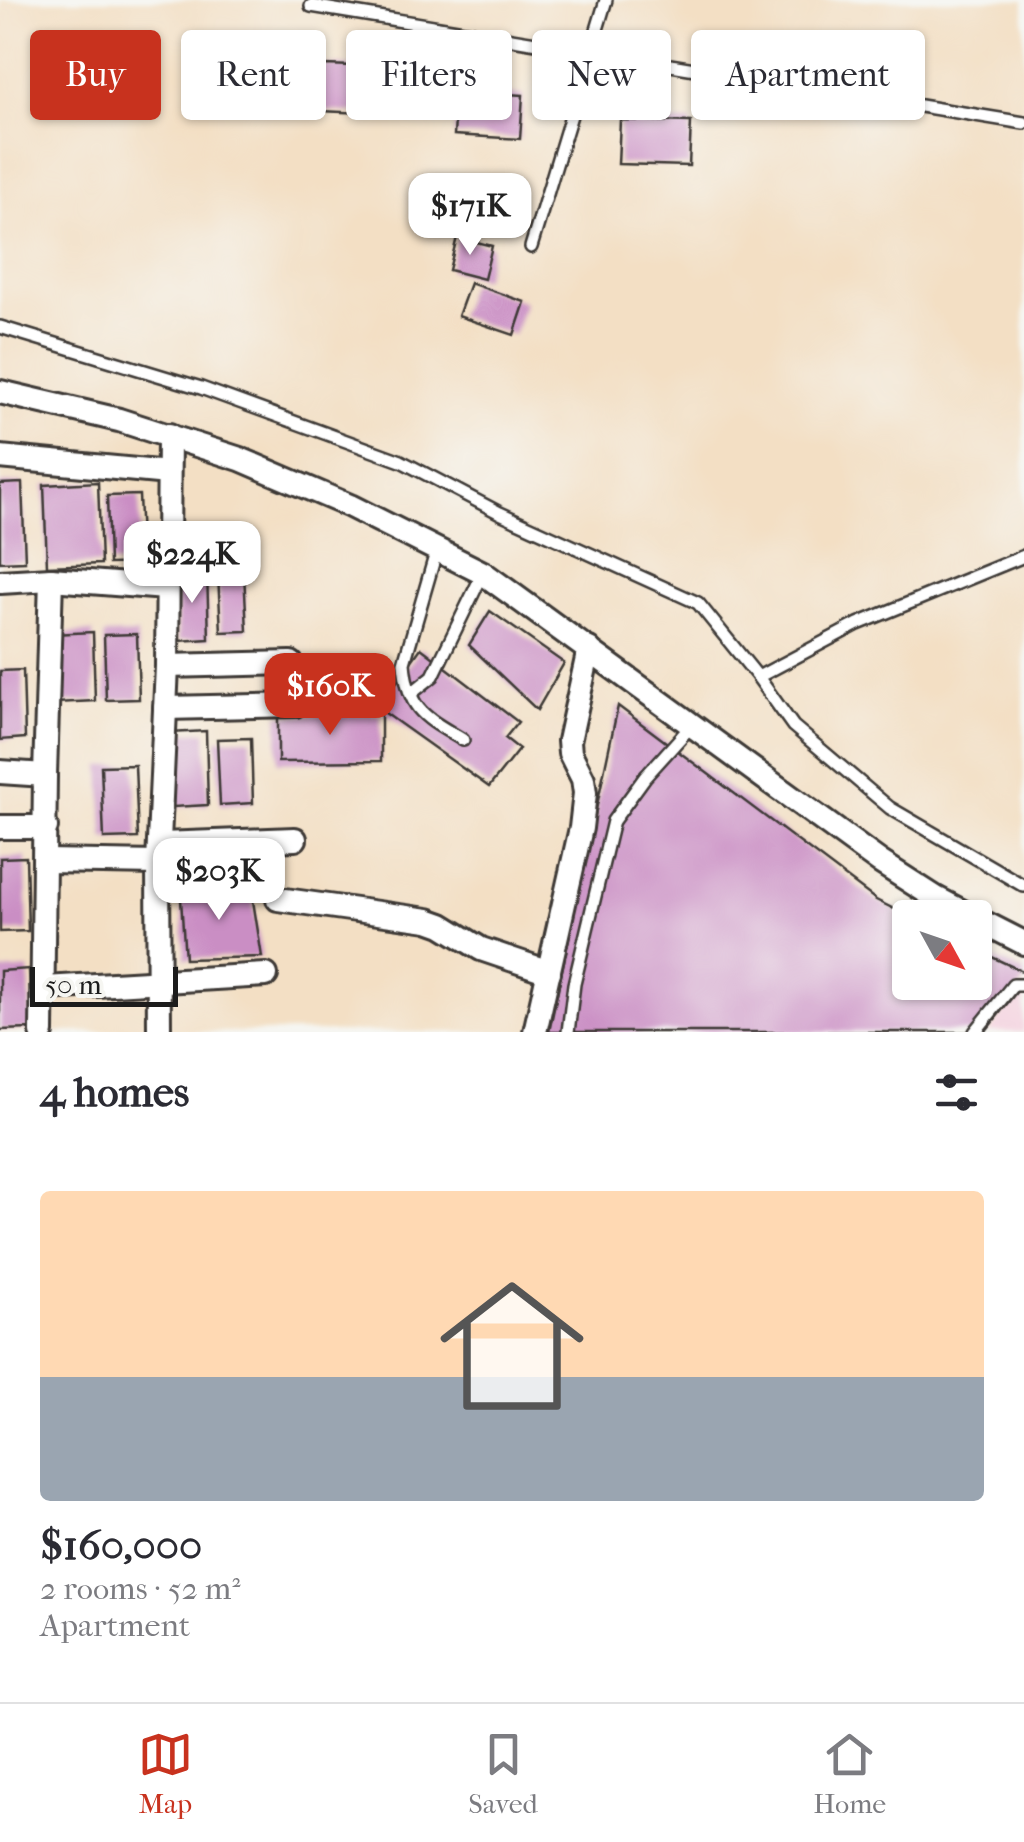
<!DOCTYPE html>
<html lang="en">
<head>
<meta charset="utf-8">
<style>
  :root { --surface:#fff; --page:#f7f7f7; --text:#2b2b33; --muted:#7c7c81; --line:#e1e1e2; --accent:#c8321e }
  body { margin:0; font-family:"IM FELL French Canon",serif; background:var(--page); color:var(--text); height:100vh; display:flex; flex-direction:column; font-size:38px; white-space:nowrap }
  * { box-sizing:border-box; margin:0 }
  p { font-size:32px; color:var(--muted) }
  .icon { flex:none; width:55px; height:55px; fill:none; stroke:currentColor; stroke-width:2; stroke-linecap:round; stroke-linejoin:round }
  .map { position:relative; height:1032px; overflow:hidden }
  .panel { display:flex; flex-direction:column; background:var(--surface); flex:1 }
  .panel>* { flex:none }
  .top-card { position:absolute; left:30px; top:30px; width:965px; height:90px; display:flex; gap:20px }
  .needle { width:65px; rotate:130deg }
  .tools { position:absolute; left:892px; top:900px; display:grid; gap:20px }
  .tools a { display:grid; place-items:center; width:100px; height:100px; border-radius:10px; background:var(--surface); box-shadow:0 2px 8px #0004; font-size:50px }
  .scale { position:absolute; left:30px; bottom:25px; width:148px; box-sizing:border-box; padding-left:10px; border:5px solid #1c1c1c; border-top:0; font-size:28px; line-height:35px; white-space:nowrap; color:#1c1c1c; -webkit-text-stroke:8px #f6f6f2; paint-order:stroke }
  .price { position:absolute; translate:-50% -85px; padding:0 22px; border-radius:20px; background:#fff; color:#222; font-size:32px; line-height:65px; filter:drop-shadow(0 2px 5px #0008) }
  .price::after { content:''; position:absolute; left:50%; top:60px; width:30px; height:22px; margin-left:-15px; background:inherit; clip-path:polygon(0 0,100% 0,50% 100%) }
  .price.current { background:var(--accent); color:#fff }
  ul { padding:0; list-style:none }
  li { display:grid; align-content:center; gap:20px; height:530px; padding:0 40px }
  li+li { border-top:2px solid var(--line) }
  li span { display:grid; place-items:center; height:310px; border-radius:10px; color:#555 }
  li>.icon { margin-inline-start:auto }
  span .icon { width:180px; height:180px; fill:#fffc; stroke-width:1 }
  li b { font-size:42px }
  h2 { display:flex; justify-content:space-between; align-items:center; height:120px; padding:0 40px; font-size:42px }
  .tag { padding:0 35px; border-radius:10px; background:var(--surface); box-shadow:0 2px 8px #0004; font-size:35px; line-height:90px }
  .tag.current { background:var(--accent); color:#fff }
  .dock { display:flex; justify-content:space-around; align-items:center; height:140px; border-top:2px solid var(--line); background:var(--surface); font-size:28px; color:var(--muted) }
  .dock a { display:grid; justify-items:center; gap:5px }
  .dock .current { color:var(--accent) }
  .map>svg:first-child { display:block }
</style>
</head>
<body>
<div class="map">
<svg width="1024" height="1032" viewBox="0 0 1024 1032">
  <rect width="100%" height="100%" fill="#f6f6f2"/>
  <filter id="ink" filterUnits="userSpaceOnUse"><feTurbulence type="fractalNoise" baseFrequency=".01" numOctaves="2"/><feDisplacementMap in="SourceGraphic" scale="20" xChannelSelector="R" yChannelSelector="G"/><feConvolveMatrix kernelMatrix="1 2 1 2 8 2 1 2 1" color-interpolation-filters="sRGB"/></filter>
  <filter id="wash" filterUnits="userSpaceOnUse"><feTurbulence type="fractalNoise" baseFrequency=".0048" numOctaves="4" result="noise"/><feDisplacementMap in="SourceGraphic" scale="40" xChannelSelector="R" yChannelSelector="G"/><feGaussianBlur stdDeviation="2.25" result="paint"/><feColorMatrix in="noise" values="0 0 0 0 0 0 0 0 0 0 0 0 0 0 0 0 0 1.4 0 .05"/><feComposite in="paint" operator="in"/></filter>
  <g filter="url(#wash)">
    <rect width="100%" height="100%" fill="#f3dfc4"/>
    <polygon fill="#f4cfde" points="1024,986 1024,1032 989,1032"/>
    <g id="blocks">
      <g fill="#ca8ec4">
        <polygon points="323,65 387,67 385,114 321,111"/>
        <polygon points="457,91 523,95 520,139 454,135"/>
        <polygon points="620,120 691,122 689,166 618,164"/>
        <polygon points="457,237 492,246 484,279 449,270"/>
        <polygon points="470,283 525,302 514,335 458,316"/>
        <polygon points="98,482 101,564 47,566 44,485"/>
        <polygon points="22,483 25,561 0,562 0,484"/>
        <polygon points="139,495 142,563 109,564 107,496"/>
        <polygon points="207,572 209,639 178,641 175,574"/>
        <polygon points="244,573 247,631 221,632 218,575"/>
        <polygon points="490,611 564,663 537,710 469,645"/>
        <polygon points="93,632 95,701 55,703 52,634"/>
        <polygon points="137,634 139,699 106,700 104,635"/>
        <polygon points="421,648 518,722 505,738 519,749 489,787 378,708"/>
        <polygon points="23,670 25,738 0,740 0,671"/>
        <polygon points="618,706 876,900 910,917 910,982 975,982 975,949 1024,972 1024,982 985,1032 549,1032"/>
        <polygon points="381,714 381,761 278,762 278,715"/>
        <polygon points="206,731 208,805 173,807 170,733"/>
        <polygon points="251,738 253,803 220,805 217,739"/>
        <polygon points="135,765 138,838 104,839 101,766"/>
        <polygon points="26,857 28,931 0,932 0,858"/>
        <polygon points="180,884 251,888 262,957 185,959"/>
        <polygon points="29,969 31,1029 0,1030 0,971"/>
      </g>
    </g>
  </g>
  <g filter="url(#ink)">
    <use href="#blocks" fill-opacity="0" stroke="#3c3935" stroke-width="2.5"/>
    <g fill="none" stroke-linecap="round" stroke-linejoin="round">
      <g stroke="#3c3935" stroke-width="16">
        <g id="lane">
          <polyline points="311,6 1024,123"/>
          <polyline points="531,247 606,0"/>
          <polyline points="0,327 201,388 401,461 500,513 698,603 758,677 793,726 890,808 1024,886"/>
          <path d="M 437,549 L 404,663 C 408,711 425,717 463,740"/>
          <polyline points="758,677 858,624 1024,556"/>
          <polyline points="413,692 433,676 483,573"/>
          <polyline points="568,1032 574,984 613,821 645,777 692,725"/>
          <polyline points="975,1032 1013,985 1024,985"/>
        </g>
      </g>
      <g stroke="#3c3935" stroke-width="28">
        <g id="street">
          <polyline points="0,392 119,420 240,459 350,506 483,573 880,862 936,898 974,918"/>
          <polyline points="0,457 168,473"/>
          <polyline points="0,582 51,579 166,588"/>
          <polyline points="167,666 291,663"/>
          <polyline points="165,708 295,705"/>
          <polyline points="0,772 45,775"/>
          <polyline points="0,827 46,827"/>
          <polyline points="161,844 295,839"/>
          <polyline points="46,861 158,863"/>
          <polyline points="278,899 428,920 442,925 481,949 549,972"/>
          <polyline points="975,918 1024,943"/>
          <polyline points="45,988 266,975"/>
          <polyline points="42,1032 45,775 51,579"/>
          <polyline points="159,1032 158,863 167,666 169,435"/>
          <polyline points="535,1032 581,828 585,793 583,779 570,753 569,741 589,649"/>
        </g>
      </g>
      <use href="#lane" stroke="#fff" stroke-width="11"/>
      <use href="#street" stroke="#fff" stroke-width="22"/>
    </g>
  </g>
</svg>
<div class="tools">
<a><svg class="needle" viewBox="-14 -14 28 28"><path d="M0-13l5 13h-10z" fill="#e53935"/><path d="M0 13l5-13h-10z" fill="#7c7c81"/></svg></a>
</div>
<div class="scale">50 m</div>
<b class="price" style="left:470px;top:258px">$171K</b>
<b class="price" style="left:192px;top:606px">$224K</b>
<b class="price current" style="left:330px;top:738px">$160K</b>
<b class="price" style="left:219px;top:923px">$203K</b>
<div class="top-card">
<a class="tag current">Buy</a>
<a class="tag">Rent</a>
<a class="tag">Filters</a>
<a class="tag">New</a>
<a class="tag">Apartment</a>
</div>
</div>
<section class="panel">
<h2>4 homes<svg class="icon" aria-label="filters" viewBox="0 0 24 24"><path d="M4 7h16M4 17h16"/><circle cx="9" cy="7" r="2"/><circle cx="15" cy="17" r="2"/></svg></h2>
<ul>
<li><span style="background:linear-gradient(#ffd9b3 60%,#9aa5b1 0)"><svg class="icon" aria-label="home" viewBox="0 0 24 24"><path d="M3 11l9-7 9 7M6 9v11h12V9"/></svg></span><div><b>$160,000</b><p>2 rooms · 52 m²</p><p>Apartment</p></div></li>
</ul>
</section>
<nav class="dock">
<a class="current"><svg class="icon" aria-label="map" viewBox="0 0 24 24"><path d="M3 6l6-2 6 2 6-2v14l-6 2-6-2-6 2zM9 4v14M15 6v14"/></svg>Map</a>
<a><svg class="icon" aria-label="saved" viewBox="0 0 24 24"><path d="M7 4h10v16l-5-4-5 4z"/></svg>Saved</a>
<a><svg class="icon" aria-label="home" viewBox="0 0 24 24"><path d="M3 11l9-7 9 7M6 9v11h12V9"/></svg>Home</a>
</nav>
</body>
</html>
